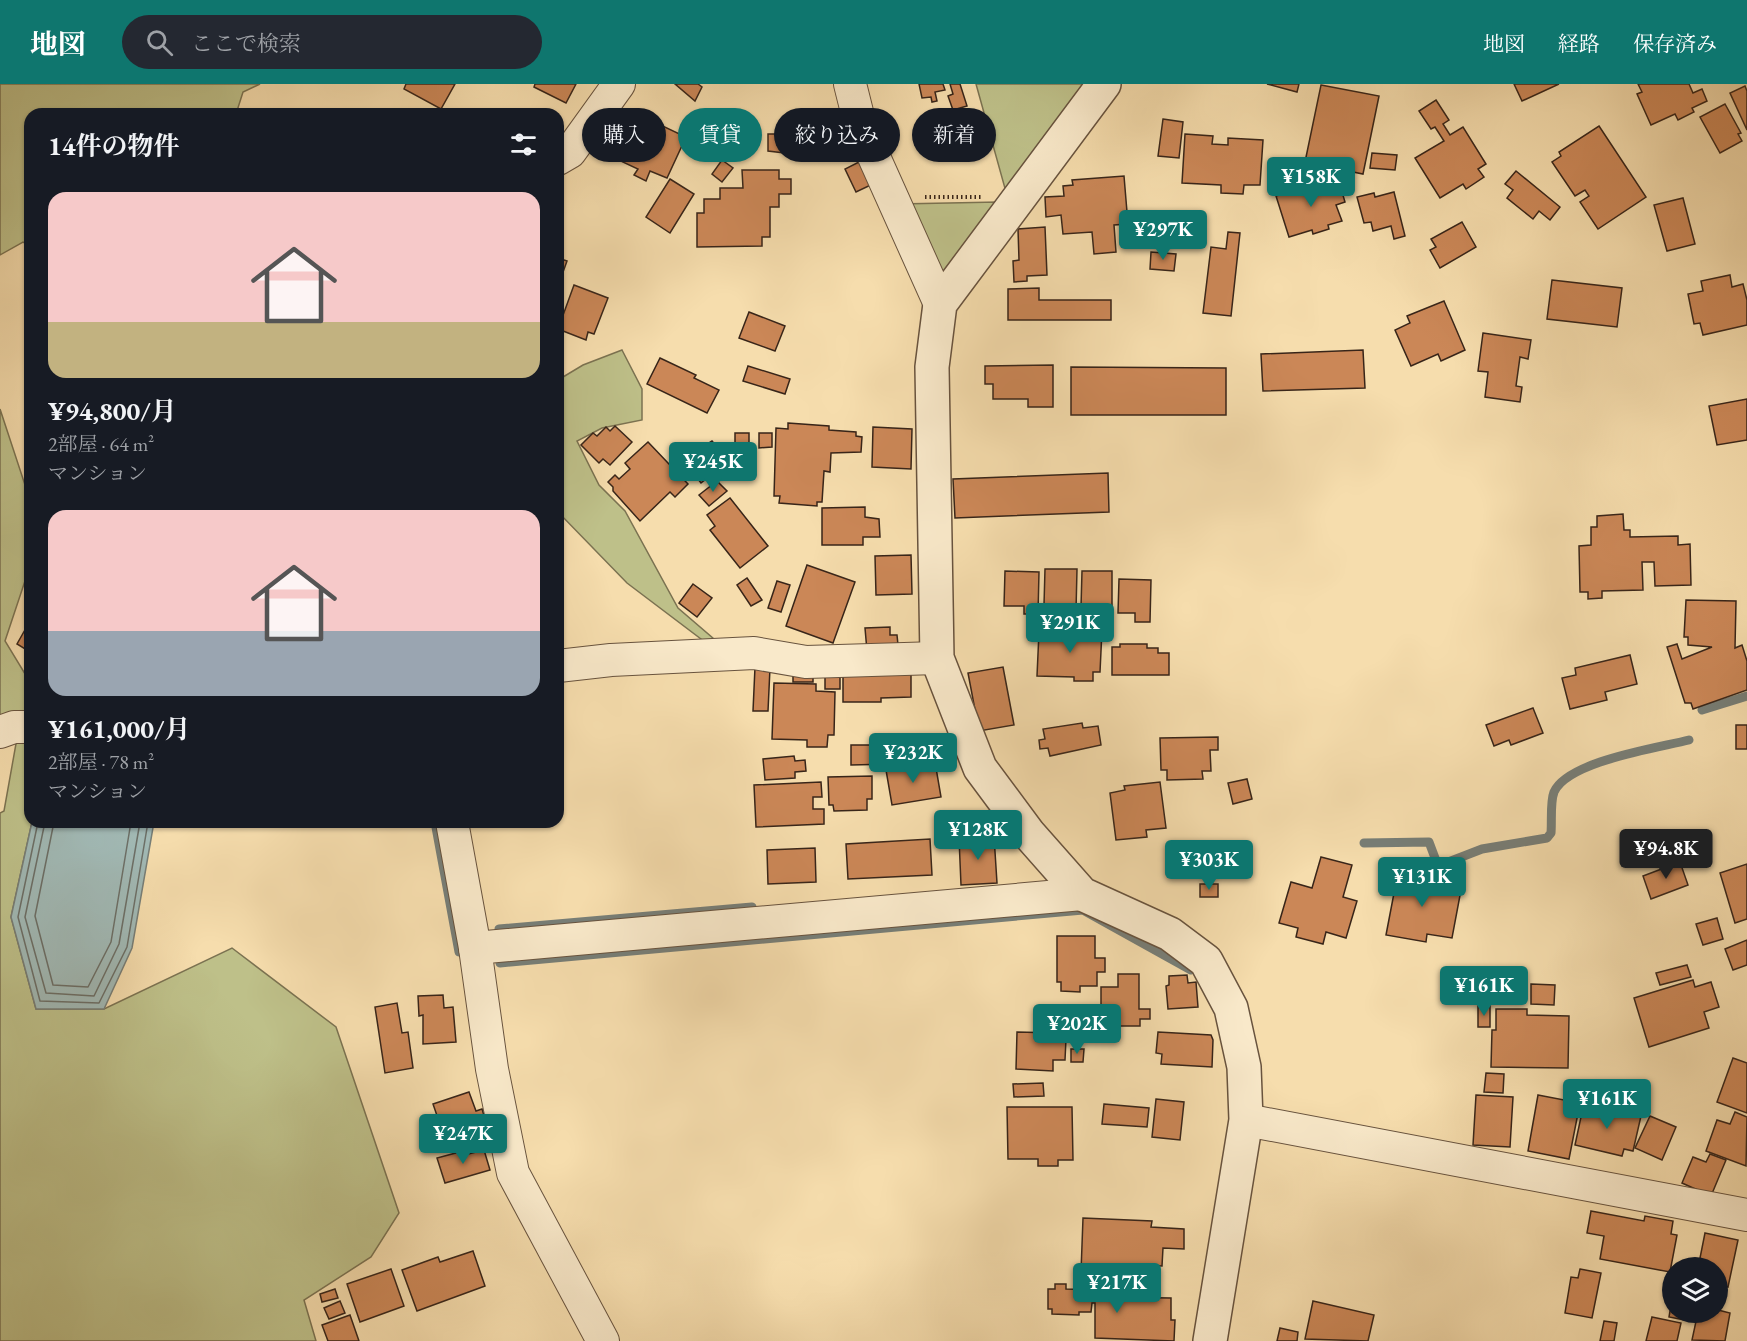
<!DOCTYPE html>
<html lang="ja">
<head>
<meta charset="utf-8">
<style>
  :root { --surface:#171b24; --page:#242831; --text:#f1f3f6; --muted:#9ea1a6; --accent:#0f766e }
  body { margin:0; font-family:"EB Garamond","Noto Serif JP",serif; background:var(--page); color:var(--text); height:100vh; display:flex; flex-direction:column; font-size:22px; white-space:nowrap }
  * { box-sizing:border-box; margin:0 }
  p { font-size:20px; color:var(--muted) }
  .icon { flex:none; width:33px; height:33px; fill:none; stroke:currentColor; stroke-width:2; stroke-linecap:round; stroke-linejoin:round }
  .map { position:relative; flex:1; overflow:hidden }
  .side { position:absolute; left:24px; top:24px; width:540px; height:720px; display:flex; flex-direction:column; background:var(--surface); border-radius:18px; box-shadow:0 2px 4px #0004 }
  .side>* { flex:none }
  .hud { position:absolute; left:582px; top:24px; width:570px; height:54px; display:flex; gap:12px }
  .tools { position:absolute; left:1662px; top:1173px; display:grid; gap:12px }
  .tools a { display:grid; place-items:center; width:66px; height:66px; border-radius:50%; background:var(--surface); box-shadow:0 2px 4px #0004; font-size:30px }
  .price { position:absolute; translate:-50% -51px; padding:0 14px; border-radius:6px; background:var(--accent); color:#fff; font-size:20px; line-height:39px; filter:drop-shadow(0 2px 3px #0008) }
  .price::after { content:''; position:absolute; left:50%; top:36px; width:18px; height:14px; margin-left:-9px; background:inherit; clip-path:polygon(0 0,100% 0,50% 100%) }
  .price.on { background:#222; color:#fff }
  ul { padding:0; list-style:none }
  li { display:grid; align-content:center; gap:12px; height:318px; padding:0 24px }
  li span { display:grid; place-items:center; height:186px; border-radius:18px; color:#555 }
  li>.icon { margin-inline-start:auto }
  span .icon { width:108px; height:108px; fill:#fffc; stroke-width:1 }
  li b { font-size:26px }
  h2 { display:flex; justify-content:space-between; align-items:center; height:72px; padding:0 24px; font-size:26px }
  .pill { padding:0 21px; border-radius:27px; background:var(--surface); box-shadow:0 2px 4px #0004; font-size:21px; line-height:54px }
  .pill.on { background:var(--accent); color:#fff }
  header { display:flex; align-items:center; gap:36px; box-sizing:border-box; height:84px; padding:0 30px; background:var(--accent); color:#fff }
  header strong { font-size:28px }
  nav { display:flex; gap:33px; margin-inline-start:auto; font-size:21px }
  .search { width:420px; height:54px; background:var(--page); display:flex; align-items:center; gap:15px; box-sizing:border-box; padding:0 21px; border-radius:33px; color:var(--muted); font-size:22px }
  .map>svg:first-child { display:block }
</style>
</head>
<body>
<header>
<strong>地図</strong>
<div class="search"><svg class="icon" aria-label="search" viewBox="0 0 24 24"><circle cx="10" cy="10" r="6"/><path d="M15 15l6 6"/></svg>ここで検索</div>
<nav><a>地図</a><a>経路</a><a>保存済み</a></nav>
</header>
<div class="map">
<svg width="1747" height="1257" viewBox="0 0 1747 1257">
  <rect width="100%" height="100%" fill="#f6ddad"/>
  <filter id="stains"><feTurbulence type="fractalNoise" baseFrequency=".00333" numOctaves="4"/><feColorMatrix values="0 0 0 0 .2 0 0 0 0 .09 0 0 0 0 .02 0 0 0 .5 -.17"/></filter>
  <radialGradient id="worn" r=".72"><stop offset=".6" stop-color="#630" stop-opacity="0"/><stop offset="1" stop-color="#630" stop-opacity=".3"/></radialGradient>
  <g fill="#bec089" stroke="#7b7251" stroke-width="1.5">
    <polygon points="0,0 260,0 243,8 236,30 30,30 30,162 23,158 0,171"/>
    <polygon points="976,0 1093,0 1006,108"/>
    <polygon points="998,118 953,189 930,189 899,120"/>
    <polygon points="622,266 642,305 642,336 602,344 577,357 599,401 625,427 678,524 721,561 709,561 627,499 558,428 558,296 583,281"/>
    <polygon points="0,325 30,416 30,482 5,557 30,598 30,636 0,639"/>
    <polygon points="17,654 30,654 30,738 32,738 11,833 36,925 104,925 232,864 336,943 399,1129 371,1173 304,1216 316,1257 0,1257 0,729 4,727"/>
  </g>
  <polygon fill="#a1b9b5" stroke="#777e77" stroke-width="1.5" points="32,738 154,738 132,864 104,925 36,925 11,833"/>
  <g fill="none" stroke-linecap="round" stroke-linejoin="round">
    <g stroke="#6c6f67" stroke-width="1.5">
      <polyline points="38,738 18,833 40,917 99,919 127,863 148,738"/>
      <polyline points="45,738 25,833 46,909 94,912 119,860 140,738"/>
      <polyline points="54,738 35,832 53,901 88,903 111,858 131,738"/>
    </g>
    <g stroke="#777e77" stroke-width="9">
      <polyline points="1702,626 1747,612"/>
      <polyline points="435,738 459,868"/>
      <path d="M 1364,759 L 1429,758 L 1438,782 L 1482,765 L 1547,754 L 1551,749 C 1552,737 1550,718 1554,708 C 1568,677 1658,664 1689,656"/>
      <polyline points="499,845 752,823"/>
      <polyline points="500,879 1083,826 1191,886"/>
    </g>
  </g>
  <g fill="#cb8757" stroke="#382519" stroke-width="1.5">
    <polygon points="406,0 455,0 441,25 404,5"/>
    <polygon points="535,0 576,0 566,19 534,3"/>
    <polygon points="675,0 698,0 702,3 695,17"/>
    <polygon points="919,0 943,0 945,6 935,8 937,17 932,18 931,13 922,14"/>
    <polygon points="950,0 960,0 967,22 953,26 948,12 953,10"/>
    <polygon points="1267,0 1299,0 1297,8"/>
    <polygon points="1514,0 1559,0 1522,17"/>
    <polygon points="1638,0 1689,0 1693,9 1702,5 1707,17 1692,24 1694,28 1678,36 1675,30 1651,41 1637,10 1642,8"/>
    <polygon points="1321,1 1379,12 1363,90 1305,78"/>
    <polygon points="1745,2 1747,7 1747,46 1730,9"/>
    <polygon points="1436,16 1449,36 1443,40 1450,51 1463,43 1486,80 1478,85 1484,93 1466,105 1463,100 1440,114 1415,74 1444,57 1435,43 1431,45 1419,27"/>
    <polygon points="1725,20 1741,49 1738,50 1742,57 1720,69 1700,33"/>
    <polygon points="633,28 686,53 667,94 650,87 646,97 634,91 638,85 612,73"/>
    <polygon points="1163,35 1183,38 1179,74 1158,72"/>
    <polygon points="1599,42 1646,113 1598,145 1580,118 1589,112 1585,106 1575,112 1552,78 1561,72 1559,68"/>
    <polygon points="768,50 801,50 801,71 768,67"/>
    <polygon points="1185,50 1213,52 1212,60 1228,61 1228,54 1263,56 1260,101 1244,101 1243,110 1221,109 1221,101 1182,99"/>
    <polygon points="1372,69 1397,71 1395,86 1370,84"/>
    <polygon points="722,76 733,84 722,98 712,90"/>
    <polygon points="859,78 875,99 856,108 845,85"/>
    <polygon points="742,86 779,86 779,95 791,95 791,110 779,110 779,123 770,123 770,153 762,153 762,162 697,163 697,129 704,129 704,115 720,115 720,104 743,104"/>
    <polygon points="1516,87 1560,123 1550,136 1539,127 1533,135 1507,114 1513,106 1505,100"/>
    <polygon points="1124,92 1128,140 1114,141 1116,168 1094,170 1092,148 1063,150 1061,131 1046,133 1045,113 1064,112 1063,102 1073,101 1072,96"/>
    <polygon points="1333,94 1338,109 1342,108 1345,118 1336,121 1342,137 1328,141 1329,145 1313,150 1312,146 1289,153 1276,112"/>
    <polygon points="670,95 694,110 670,149 646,133"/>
    <polygon points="1394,108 1405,152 1394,155 1391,142 1373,147 1371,138 1364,139 1357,113 1374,109 1375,113"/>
    <polygon points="1683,114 1695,160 1667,167 1654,121"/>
    <polygon points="1462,138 1476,163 1440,184 1430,166 1436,163 1431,155"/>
    <polygon points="1045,143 1047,191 1027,192 1027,197 1014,198 1013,177 1019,176 1018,145"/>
    <polygon points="1228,148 1240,149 1231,232 1203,229 1211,163 1226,165"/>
    <polygon points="1151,168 1176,170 1174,187 1150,185"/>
    <polygon points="558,174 567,177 558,202"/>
    <polygon points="1730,191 1732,203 1743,200 1747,216 1747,241 1703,251 1700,239 1694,240 1688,210 1703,207 1701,197"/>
    <polygon points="1552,196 1622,204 1617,243 1547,235"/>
    <polygon points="574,201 608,214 594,250 588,248 586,256 558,245"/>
    <polygon points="1039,204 1039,216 1111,216 1111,236 1008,236 1008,205"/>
    <polygon points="1444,217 1465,266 1441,277 1438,270 1411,282 1395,246 1410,239 1407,232"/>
    <polygon points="749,228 785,242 775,267 739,254"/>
    <polygon points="1483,249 1531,256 1528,275 1520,273 1516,302 1522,303 1520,318 1485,313 1488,288 1478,287"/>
    <polygon points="1363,266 1365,304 1263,307 1261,270"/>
    <polygon points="660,274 696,291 694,294 719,306 707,329 647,300"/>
    <polygon points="1053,281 1053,323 1028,323 1028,315 993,315 993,300 985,300 985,282"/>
    <polygon points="748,282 790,295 785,310 743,297"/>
    <polygon points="1071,283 1226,284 1226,331 1071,331"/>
    <polygon points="1747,315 1747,356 1717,361 1709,322"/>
    <polygon points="788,339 829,342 829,346 856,348 856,352 862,353 861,368 831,369 830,388 824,387 822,418 817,418 817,422 779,419 780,412 774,412 776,344 788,345"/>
    <polygon points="615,342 632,358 610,381 603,375 599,379 581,361 593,349 597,352 606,343 610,347"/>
    <polygon points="873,343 912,345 911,385 872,383"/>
    <rect x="735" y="349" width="14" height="18"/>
    <polygon points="759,349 772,349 772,363 759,364"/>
    <polygon points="712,357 721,368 711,377 701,364"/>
    <polygon points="648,358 688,400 675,413 670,408 640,437 613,407 613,403 608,398 615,391 619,395 630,385 625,379"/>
    <polygon points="697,374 711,391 701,399 687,381"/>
    <polygon points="1108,389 1109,428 955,434 953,395"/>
    <polygon points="717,397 727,407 709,422 699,411"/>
    <polygon points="730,414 768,462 740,484 710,446 715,442 707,431"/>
    <polygon points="865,423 865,433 879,435 880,453 863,453 863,461 822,461 822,424"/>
    <polygon points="1623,430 1624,446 1630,446 1630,453 1678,452 1678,461 1690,460 1691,501 1655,502 1654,478 1642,478 1643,506 1602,507 1602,514 1588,515 1588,508 1580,508 1579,462 1591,461 1591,443 1597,443 1597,432"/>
    <polygon points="911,471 912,510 876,511 875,472"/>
    <polygon points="807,481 855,498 833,559 786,542"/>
    <polygon points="1045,485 1077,485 1076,527 1061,527 1061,522 1044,521"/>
    <polygon points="1005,487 1039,488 1038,530 1024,530 1024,522 1004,522"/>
    <polygon points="1082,487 1112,487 1112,529 1100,529 1100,523 1081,523"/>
    <polygon points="747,494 762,516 751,522 737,501"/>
    <polygon points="1119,495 1151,496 1150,538 1135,538 1135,529 1118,529"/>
    <polygon points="777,497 790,501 781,528 768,524"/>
    <polygon points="693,500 712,514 697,533 679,519"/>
    <polygon points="1686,516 1736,517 1735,564 1742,561 1747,577 1747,606 1693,625 1691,619 1685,619 1667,563 1677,560 1682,575 1712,563 1688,561 1688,553 1684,553"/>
    <polygon points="30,537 30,568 17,560"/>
    <polygon points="890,543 890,551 897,551 898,561 867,567 865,544"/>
    <polygon points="1071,545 1102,546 1100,588 1093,588 1093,597 1074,597 1074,593 1037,592 1039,548 1071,549"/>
    <polygon points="1120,560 1147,560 1147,564 1158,564 1158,569 1169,569 1169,591 1112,591 1112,563 1120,563"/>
    <polygon points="1630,571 1637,600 1605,608 1607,616 1570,625 1562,594 1576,591 1575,584"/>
    <polygon points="755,583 770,584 768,627 753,627"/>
    <polygon points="1003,583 1014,641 979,647 968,589"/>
    <rect x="793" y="586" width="20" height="12"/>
    <polygon points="843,588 911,588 911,613 881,614 881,618 843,618"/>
    <rect x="825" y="593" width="15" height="12"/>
    <polygon points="774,599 816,600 816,607 835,608 834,651 828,651 827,663 807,663 807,656 772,655"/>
    <polygon points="1533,624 1543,649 1511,661 1509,656 1494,662 1486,641"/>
    <polygon points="1082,639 1083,644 1098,642 1101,661 1050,672 1048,664 1040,665 1039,656 1045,655 1043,645"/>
    <rect x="1736" y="641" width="11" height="24"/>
    <polygon points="1218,653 1218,666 1210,666 1211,687 1202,687 1203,695 1167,696 1167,686 1161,686 1160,654"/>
    <polygon points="851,661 892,661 892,680 851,681"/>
    <polygon points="794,672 795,677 805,676 806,687 795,688 795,694 765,696 763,675"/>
    <polygon points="935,678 941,713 892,721 886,686"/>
    <polygon points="872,692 872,715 867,715 867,726 834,727 833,721 829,721 828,693"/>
    <polygon points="1247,695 1252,715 1233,720 1228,699"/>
    <polygon points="821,698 822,713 813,713 813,725 824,725 824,740 756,743 754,701"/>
    <polygon points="1160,698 1166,744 1146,746 1147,753 1116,756 1110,709 1125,706 1124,702"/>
    <polygon points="994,752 997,799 961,801 959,754"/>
    <polygon points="930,755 932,791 848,795 846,760"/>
    <polygon points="815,764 816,798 768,800 767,766"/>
    <polygon points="1321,773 1352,781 1343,813 1357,817 1346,854 1326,848 1323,860 1296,853 1298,844 1279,839 1291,798 1312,804"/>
    <polygon points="1680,778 1688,801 1651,815 1643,792"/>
    <polygon points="1747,780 1747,835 1735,839 1720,789"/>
    <polygon points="1399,783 1430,789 1428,800 1461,806 1452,854 1427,850 1426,858 1386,851"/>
    <rect x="1200" y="800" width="18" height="13"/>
    <polygon points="1717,834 1723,855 1703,861 1696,840"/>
    <polygon points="1057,852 1095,852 1095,874 1105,874 1105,888 1097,888 1097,902 1080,902 1080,908 1061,907 1061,898 1057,898"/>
    <polygon points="1747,856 1747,881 1733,886 1725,865"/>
    <polygon points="1687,881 1691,893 1660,901 1656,889"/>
    <polygon points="1118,890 1139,890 1139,925 1150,925 1150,935 1140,935 1140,942 1111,942 1111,938 1101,938 1101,903 1118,903"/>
    <polygon points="1187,891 1188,899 1196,898 1198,923 1168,925 1166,902 1169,901 1169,892"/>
    <polygon points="1693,896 1695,903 1711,898 1719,923 1704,928 1709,944 1649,963 1634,914"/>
    <polygon points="1531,900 1555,901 1554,921 1531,920"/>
    <polygon points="443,911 444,924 453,923 456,958 423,960 423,931 419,932 418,912"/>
    <polygon points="397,919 402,949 408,948 413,984 385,989 375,923"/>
    <rect x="1478" y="922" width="12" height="21"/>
    <polygon points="1496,925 1527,925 1527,931 1569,932 1568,984 1491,983 1492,946 1496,946"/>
    <polygon points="1017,948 1056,949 1056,955 1066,955 1065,976 1053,976 1053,987 1016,985"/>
    <polygon points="1158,948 1211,951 1213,956 1212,983 1161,980 1162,970 1156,969"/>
    <polygon points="1071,965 1084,965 1083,978 1071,978"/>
    <polygon points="1733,974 1747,979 1747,1029 1717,1018"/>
    <polygon points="1486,989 1504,990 1503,1009 1484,1008"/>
    <polygon points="1043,999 1044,1012 1014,1013 1013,1000"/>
    <polygon points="1588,1001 1610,1006 1607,1020 1585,1015"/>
    <polygon points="469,1008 476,1027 482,1025 486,1038 444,1052 433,1020"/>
    <polygon points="1476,1011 1513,1013 1510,1063 1473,1061"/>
    <polygon points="1538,1011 1580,1019 1569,1075 1528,1067"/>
    <polygon points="1156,1015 1184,1018 1180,1056 1152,1053"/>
    <polygon points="1584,1019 1641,1032 1633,1067 1624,1065 1622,1072 1575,1061"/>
    <polygon points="1104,1020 1149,1024 1147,1043 1102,1040"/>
    <polygon points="1007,1023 1072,1023 1073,1076 1058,1076 1058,1082 1038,1082 1038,1075 1008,1075"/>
    <polygon points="1735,1028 1747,1033 1746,1082 1706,1067 1717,1036 1730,1040"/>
    <polygon points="1650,1032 1676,1043 1662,1076 1635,1064"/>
    <polygon points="467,1066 468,1070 484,1066 490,1086 445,1099 437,1074"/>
    <polygon points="1710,1070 1726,1076 1711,1112 1682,1099 1693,1073 1706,1078"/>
    <polygon points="1591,1127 1644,1137 1645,1132 1673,1137 1671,1150 1677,1151 1670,1188 1600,1175 1604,1152 1587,1149"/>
    <polygon points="1083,1134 1152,1137 1151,1143 1184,1145 1184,1165 1163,1164 1162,1182 1140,1181 1140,1191 1081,1188"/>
    <polygon points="1705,1149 1738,1156 1728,1203 1718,1201 1718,1184 1698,1184"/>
    <polygon points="473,1167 485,1202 417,1227 402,1186 438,1173 440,1178"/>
    <polygon points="391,1185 404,1222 360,1238 347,1200"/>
    <polygon points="1580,1185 1601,1189 1592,1234 1565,1229 1571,1193 1578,1194"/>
    <polygon points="1055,1200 1066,1200 1066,1205 1103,1206 1103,1213 1171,1214 1171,1236 1175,1236 1174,1257 1095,1254 1095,1219 1092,1219 1091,1228 1079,1228 1079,1231 1052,1230 1052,1225 1048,1225 1048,1205 1055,1205"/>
    <polygon points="335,1205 338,1214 322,1218 320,1210"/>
    <polygon points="1672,1216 1672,1228 1686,1228 1685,1236 1669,1233"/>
    <polygon points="340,1217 345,1229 329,1235 324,1224"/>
    <polygon points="1313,1217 1374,1231 1368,1257 1305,1255"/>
    <polygon points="1718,1226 1730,1229 1725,1257 1692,1256 1698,1228"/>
    <polygon points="350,1231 359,1257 328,1257 322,1241"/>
    <polygon points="1652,1233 1681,1239 1677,1257 1646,1257"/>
    <polygon points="1604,1237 1617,1239 1614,1257 1600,1257"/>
    <polygon points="1280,1244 1298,1248 1297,1257 1277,1257"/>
  </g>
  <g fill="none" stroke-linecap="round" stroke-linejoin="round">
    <g stroke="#68533e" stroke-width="34">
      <g id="minor">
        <polyline points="850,0 861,44 940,220"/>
        <polyline points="558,75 570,68 619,0"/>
        <polyline points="558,582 611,576 754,569 806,578 937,574"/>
        <polyline points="0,648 14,643 30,643"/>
        <polyline points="452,738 475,864 492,985 513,1089 603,1257"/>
        <polyline points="475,864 1082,810"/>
        <polyline points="1246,1036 1747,1131"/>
      </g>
    </g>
    <g stroke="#68533e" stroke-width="36">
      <polyline id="tertiary" points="1104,0 940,220 932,283 937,574 980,684 1029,750 1082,810 1170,850 1206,877 1231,924 1244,983 1246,1036 1210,1257"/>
    </g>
    <polyline stroke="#382519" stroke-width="4" stroke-dasharray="1.5 3" stroke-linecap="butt" points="925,113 981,113"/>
    <use href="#minor" stroke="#f9e9ca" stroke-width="32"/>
    <use href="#tertiary" stroke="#f9e9ca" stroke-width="33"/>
  </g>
  <rect width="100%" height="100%" filter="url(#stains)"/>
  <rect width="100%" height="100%" fill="url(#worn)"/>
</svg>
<div class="tools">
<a><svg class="icon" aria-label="layers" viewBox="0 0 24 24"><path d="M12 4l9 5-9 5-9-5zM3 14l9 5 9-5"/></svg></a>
</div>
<b class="price" style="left:1311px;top:124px">¥158K</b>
<b class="price" style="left:1163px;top:177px">¥297K</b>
<b class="price" style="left:713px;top:409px">¥245K</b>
<b class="price" style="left:1070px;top:570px">¥291K</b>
<b class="price" style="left:913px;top:700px">¥232K</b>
<b class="price" style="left:978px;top:777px">¥128K</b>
<b class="price on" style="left:1666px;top:796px">¥94.8K</b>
<b class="price" style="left:1209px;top:807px">¥303K</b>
<b class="price" style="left:1422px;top:824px">¥131K</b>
<b class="price" style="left:1484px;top:933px">¥161K</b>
<b class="price" style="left:1077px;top:971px">¥202K</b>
<b class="price" style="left:1607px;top:1046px">¥161K</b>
<b class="price" style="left:463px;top:1081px">¥247K</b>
<b class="price" style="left:1117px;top:1230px">¥217K</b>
<div class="hud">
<a class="pill">購入</a>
<a class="pill on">賃貸</a>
<a class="pill">絞り込み</a>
<a class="pill">新着</a>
</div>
<section class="side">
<h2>14件の物件<svg class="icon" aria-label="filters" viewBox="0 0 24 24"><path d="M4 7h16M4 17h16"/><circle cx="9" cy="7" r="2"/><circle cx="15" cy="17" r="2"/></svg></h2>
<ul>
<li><span style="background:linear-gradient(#f6c9c9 70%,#c2b280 0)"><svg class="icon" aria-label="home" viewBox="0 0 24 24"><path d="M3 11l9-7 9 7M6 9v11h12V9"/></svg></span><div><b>¥94,800/月</b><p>2部屋 · 64 m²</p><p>マンション</p></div></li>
<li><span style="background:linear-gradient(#f6c9c9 65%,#9aa5b1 0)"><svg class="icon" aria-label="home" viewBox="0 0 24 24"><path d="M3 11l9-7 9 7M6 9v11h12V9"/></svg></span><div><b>¥161,000/月</b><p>2部屋 · 78 m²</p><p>マンション</p></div></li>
</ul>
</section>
</div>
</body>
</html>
